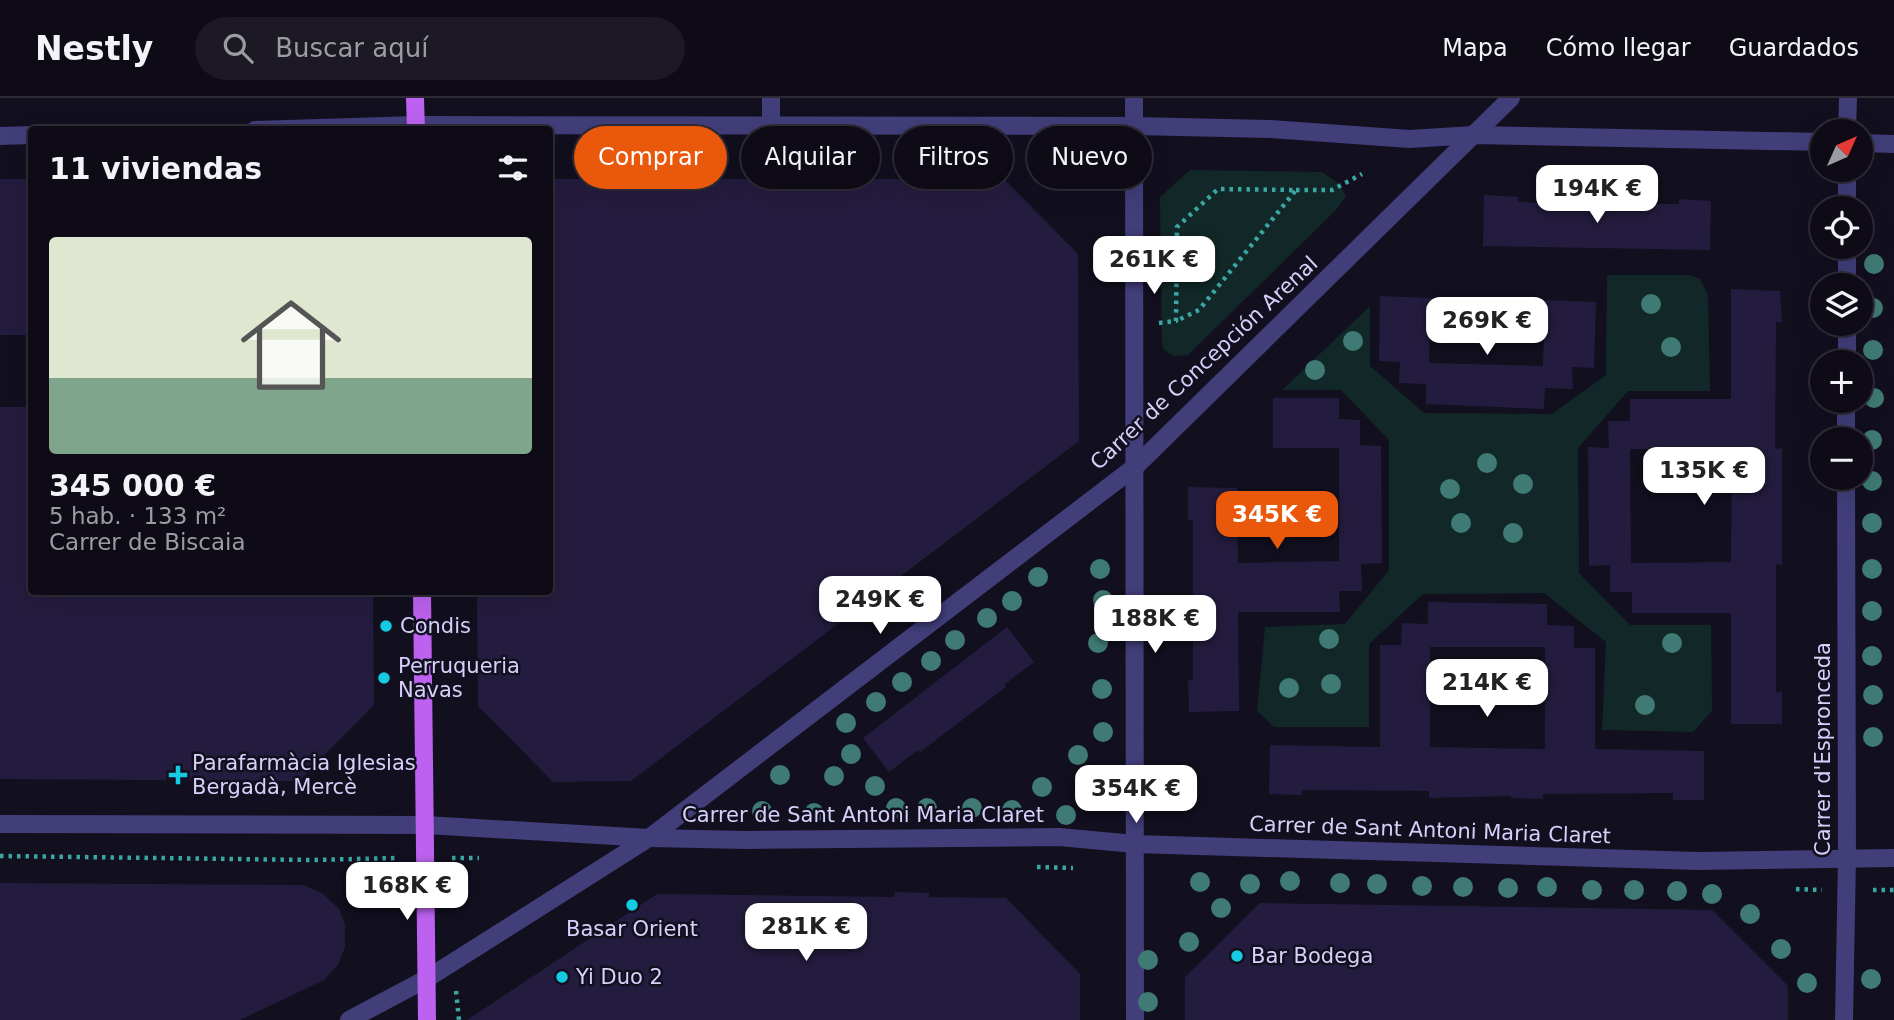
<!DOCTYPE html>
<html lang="es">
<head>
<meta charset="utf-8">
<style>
  :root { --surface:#0e0b17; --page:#1c1924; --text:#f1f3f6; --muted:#9b9ba1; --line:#2e2b36; --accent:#ea580c }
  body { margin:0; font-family:"DejaVu Sans",sans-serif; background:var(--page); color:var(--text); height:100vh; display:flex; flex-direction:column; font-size:26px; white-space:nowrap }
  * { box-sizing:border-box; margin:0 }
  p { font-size:23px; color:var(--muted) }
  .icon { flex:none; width:38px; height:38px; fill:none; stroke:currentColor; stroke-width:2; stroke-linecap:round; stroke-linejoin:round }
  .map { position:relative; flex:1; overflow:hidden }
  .details { position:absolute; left:28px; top:28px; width:525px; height:469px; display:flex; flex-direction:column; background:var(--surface); border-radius:7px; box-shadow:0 7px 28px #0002,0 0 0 2px var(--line) }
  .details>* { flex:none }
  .top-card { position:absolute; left:574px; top:28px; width:665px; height:63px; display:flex; gap:14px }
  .needle { width:46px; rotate:45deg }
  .fabs { position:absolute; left:1810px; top:21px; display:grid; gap:14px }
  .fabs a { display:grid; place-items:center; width:63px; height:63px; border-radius:50%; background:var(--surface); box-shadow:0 7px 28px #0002,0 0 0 2px var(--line); font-size:35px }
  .price { position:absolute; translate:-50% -60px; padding:0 16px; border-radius:14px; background:#fff; color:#222; font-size:23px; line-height:46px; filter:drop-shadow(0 2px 4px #0008) }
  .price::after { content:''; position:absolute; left:50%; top:42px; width:21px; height:16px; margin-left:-10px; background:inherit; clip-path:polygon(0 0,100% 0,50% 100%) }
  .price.on { background:var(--accent); color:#fff }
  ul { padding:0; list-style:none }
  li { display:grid; align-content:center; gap:14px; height:371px; padding:0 21px }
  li+li { border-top:2px solid var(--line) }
  li span { display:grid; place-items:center; height:217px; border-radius:7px; color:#555 }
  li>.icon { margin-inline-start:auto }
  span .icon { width:126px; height:126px; fill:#fffc; stroke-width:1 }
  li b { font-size:30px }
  h2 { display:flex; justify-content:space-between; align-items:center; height:84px; padding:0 21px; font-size:30px }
  .chip { padding:0 24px; border-radius:32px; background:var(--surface); box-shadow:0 7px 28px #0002,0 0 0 2px var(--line); font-size:24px; line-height:63px }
  .chip.on { background:var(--accent); color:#fff }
  header { display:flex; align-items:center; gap:42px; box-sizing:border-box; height:98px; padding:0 35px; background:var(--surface); border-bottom:2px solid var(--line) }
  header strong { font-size:33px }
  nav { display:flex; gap:38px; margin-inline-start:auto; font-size:24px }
  .search { width:490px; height:63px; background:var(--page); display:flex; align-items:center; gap:18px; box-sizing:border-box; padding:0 24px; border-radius:38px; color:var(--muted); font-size:26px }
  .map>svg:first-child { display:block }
</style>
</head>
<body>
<header>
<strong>Nestly</strong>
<div class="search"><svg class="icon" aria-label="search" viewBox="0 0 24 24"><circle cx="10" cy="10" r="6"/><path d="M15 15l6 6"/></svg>Buscar aquí</div>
<nav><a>Mapa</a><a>Cómo llegar</a><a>Guardados</a></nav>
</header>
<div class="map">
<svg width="1894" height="922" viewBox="0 0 1894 922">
  <rect width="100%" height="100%" fill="#120f1f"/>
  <g fill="#122828">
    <polygon points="1190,72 1322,74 1338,85 1346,98 1336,112 1188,257 1174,258 1164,252 1162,244 1160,99"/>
    <polygon points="1607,177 1689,177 1700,181 1708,197 1710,293 1628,293 1578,350 1579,475 1630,527 1711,527 1712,613 1693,634 1602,632 1606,544 1544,495 1423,496 1369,546 1369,629 1274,629 1257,613 1265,529 1345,526 1389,472 1389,342 1341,292 1282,292 1370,208 1370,268 1424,315 1552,316 1606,277"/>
  </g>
  <g fill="#241c3e" fill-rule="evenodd">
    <rect x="0" y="81" width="32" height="156"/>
    <polygon points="550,81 1004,81 1078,156 1079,343 631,683 553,684 478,608 477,494 550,494"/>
    <polygon points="1484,97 1518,99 1518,104 1548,105 1679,106 1679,101 1711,103 1710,152 1483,148"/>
    <path d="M 1731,191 L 1780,193 L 1782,224 L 1776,224 L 1775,351 L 1782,350 L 1782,467 L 1776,466 L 1776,594 L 1782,594 L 1782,626 L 1731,626 L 1731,515 L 1632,515 L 1632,494 L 1610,494 L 1610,467 L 1589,468 L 1588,349 L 1609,350 L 1608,323 L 1630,323 L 1630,301 L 1731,301 ZM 1630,351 L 1732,351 L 1731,464 L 1631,465 Z"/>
    <polygon points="1380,198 1431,200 1429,265 1543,268 1545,202 1596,204 1594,270 1572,269 1573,291 1545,290 1544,311 1426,306 1426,286 1399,285 1400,264 1379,263"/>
    <polygon points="1273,300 1339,300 1339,321 1360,322 1360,347 1381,348 1382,465 1361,466 1362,493 1339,493 1340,514 1238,514 1239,613 1189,614 1188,582 1193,582 1193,422 1188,422 1188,389 1237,390 1238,465 1339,463 1339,350 1273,350"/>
    <polygon points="0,309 32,309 32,494 373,494 374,607 299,683 0,681"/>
    <path d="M 1428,504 L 1547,506 L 1547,527 L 1574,528 L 1574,550 L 1595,550 L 1595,651 L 1704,653 L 1704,702 L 1673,702 L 1673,695 L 1543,696 L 1543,701 L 1511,700 L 1511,698 L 1429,700 L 1429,693 L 1302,692 L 1302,697 L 1269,696 L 1270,647 L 1380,649 L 1380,547 L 1401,547 L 1402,525 L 1428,526 ZM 1430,549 L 1545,549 L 1545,651 L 1430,649 Z"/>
    <polygon points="1007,529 1034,564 1004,587 1006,589 920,654 918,652 889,674 863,640"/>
    <polygon points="0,785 304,787 322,795 339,811 345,826 345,849 338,867 324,882 240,922 0,922"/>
    <polygon points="895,794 929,795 929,799 1006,800 1080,876 1080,922 467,922 657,796 894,799"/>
    <polygon points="1260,805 1712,812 1788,888 1788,922 1185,922 1185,879"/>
  </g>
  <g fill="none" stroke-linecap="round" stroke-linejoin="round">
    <g stroke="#39a7a2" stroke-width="4.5" stroke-dasharray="3.5 5" stroke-linecap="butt">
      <polyline points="1296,92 1332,92 1362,76"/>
      <polyline points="1159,225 1176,223 1177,129 1218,91 1296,92 1199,212 1176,223"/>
      <polyline points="0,758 311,762 398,760"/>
      <polyline points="452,760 479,760"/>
      <polyline points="1037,769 1073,770"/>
      <polyline points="1796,791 1822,792"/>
      <polyline points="1873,792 1894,792"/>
      <polyline points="456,893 459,922"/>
    </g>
    <g stroke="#413e7a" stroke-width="18">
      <polyline points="1134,0 1135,922"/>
      <polyline points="771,28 771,0"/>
      <polyline points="255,32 416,27 1134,28 1270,31 1410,41 1473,37 1822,44"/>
      <polyline points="1847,33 1848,0"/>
      <polyline points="0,38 32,37"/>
      <polyline points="1860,45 1894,46"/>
      <polyline points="1847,72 1847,110"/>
      <polyline points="1847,187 1847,149"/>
      <polyline points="1847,264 1847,226"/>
      <polyline points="1846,341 1846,303"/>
      <polyline points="0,726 426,727 649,740 747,742 1059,739 1135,746 1698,763 1894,760"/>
      <polyline points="349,922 428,880 649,740 1136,368 1511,0"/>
      <polyline points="1844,922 1847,760 1846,380"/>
    </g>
    <g stroke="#bd62f0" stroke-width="18">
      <polyline points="415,0 416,32"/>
      <polyline points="422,494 427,922"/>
    </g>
  </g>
  <g fill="#3f7b74">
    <circle cx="1874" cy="166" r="10"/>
    <circle cx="1651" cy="206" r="10"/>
    <circle cx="1873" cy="210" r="10"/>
    <circle cx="1353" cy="243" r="10"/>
    <circle cx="1671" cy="249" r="10"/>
    <circle cx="1873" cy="252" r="10"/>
    <circle cx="1315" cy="272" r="10"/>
    <circle cx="1874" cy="300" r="10"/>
    <circle cx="1872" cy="342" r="10"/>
    <circle cx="1487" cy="365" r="10"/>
    <circle cx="1872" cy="383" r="10"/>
    <circle cx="1523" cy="386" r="10"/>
    <circle cx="1450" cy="391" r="10"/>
    <circle cx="1461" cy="425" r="10"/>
    <circle cx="1872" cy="425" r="10"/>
    <circle cx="1513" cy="435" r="10"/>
    <circle cx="1100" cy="471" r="10"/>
    <circle cx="1872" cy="471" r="10"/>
    <circle cx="1038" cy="479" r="10"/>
    <circle cx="1103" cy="502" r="10"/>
    <circle cx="1012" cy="503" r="10"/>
    <circle cx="1872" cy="513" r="10"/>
    <circle cx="987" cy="520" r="10"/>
    <circle cx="1329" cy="541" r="10"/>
    <circle cx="955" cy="542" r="10"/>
    <circle cx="1098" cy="545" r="10"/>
    <circle cx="1672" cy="545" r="10"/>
    <circle cx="1872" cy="558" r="10"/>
    <circle cx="931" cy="563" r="10"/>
    <circle cx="902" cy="584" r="10"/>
    <circle cx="1331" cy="586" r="10"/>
    <circle cx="1289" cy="590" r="10"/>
    <circle cx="1102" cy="591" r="10"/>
    <circle cx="1873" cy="597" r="10"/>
    <circle cx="876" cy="604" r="10"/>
    <circle cx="1645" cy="607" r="10"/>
    <circle cx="846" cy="625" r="10"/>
    <circle cx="1103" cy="634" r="10"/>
    <circle cx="1873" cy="639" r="10"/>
    <circle cx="851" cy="656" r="10"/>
    <circle cx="1078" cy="657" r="10"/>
    <circle cx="780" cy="677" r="10"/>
    <circle cx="834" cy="678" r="10"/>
    <circle cx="875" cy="688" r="10"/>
    <circle cx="1042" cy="689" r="10"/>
    <circle cx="896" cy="710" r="10"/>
    <circle cx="927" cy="710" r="10"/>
    <circle cx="972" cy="710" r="10"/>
    <circle cx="1012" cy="712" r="10"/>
    <circle cx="762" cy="713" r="10"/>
    <circle cx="814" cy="715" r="10"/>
    <circle cx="1066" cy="717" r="10"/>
    <circle cx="1290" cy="783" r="10"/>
    <circle cx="1200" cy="784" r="10"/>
    <circle cx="1340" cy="785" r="10"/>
    <circle cx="1250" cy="786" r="10"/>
    <circle cx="1377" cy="786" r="10"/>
    <circle cx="1422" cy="788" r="10"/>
    <circle cx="1463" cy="789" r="10"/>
    <circle cx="1547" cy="789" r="10"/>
    <circle cx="1508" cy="790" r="10"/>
    <circle cx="1592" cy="792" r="10"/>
    <circle cx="1634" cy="792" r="10"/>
    <circle cx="1677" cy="793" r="10"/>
    <circle cx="1712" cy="796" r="10"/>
    <circle cx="1221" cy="810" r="10"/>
    <circle cx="1750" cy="816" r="10"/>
    <circle cx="1189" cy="844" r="10"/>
    <circle cx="1781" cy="851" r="10"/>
    <circle cx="1148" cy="862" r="10"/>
    <circle cx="1871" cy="881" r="10"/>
    <circle cx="1807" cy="885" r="10"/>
    <circle cx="1148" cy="904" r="10"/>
  </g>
  <g fill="#15cae2" stroke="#120f1f" stroke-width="2.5">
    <circle cx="386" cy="528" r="7"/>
    <circle cx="384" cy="580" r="7"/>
    <path d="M174.5 666.5h7v7h7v7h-7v7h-7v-7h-7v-7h7z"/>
    <circle cx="632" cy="807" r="7"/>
    <circle cx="1237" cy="858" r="7"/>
    <circle cx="562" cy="879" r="7"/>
  </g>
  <g text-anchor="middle" stroke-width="5" stroke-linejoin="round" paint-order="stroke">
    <g font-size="21" fill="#d6d1fb" stroke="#120f1f">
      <text transform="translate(1204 265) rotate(-43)" y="7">Carrer de Concepción Arenal</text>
      <text transform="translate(1823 651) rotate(-90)" y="7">Carrer d'Espronceda</text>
      <text x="863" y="724">Carrer de Sant Antoni Maria Claret</text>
      <text transform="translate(1430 732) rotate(2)" y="7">Carrer de Sant Antoni Maria Claret</text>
    </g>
    <g font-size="21" fill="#d6d1fb" stroke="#120f1f" text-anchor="start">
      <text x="400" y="535">Condis</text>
      <text x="398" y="575">Perruqueria<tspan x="398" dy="24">Navas</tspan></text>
      <text x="192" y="672">Parafarmàcia Iglesias<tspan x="192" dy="24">Bergadà, Mercè</tspan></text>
      <text x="632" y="838" text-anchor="middle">Basar Orient</text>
      <text x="1251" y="865">Bar Bodega</text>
      <text x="576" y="886">Yi Duo 2</text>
    </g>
  </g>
</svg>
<div class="fabs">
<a><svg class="needle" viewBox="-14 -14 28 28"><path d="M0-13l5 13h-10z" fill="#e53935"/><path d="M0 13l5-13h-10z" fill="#9b9ba1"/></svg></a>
<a><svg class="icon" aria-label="locate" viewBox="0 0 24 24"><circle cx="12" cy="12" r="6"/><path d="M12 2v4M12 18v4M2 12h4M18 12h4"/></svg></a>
<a><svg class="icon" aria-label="layers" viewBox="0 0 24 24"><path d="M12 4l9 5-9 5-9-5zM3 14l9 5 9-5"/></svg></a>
<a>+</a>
<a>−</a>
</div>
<b class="price" style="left:1597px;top:127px">194K €</b>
<b class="price" style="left:1154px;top:198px">261K €</b>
<b class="price" style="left:1487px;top:259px">269K €</b>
<b class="price" style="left:1704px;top:409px">135K €</b>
<b class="price on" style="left:1277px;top:453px">345K €</b>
<b class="price" style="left:880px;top:538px">249K €</b>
<b class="price" style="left:1155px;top:557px">188K €</b>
<b class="price" style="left:1487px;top:621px">214K €</b>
<b class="price" style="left:1136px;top:727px">354K €</b>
<b class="price" style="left:407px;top:824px">168K €</b>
<b class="price" style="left:806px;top:865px">281K €</b>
<div class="top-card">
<a class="chip on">Comprar</a>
<a class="chip">Alquilar</a>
<a class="chip">Filtros</a>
<a class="chip">Nuevo</a>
</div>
<section class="details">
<h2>11 viviendas<svg class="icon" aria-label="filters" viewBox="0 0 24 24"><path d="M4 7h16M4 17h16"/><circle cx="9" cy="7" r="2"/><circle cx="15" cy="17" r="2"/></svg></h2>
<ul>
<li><span style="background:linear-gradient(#dfe7d0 65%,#7fa58c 0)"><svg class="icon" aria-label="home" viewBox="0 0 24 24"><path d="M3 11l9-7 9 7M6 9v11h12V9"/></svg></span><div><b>345 000 €</b><p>5 hab. · 133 m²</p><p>Carrer de Biscaia</p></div></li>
</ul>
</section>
</div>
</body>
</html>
